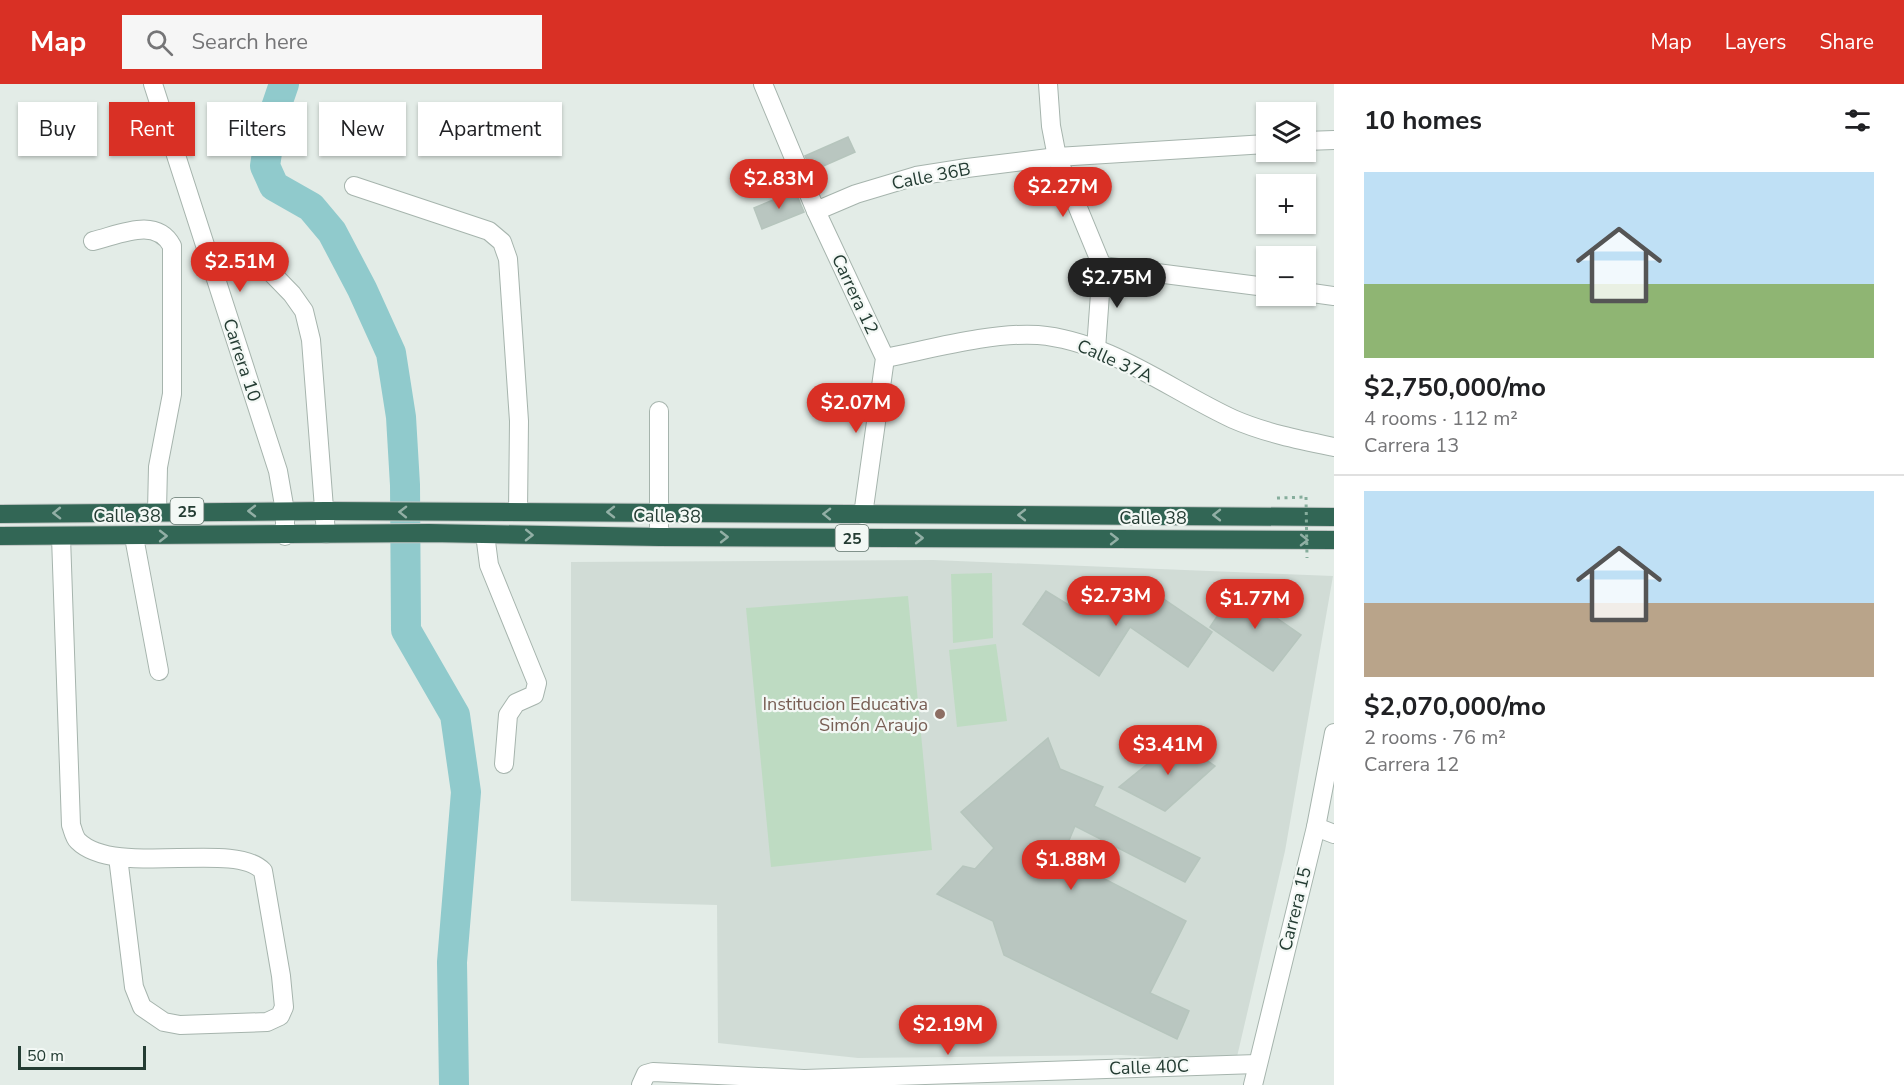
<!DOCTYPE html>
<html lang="en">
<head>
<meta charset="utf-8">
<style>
  :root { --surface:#fff; --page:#f6f6f6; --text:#202124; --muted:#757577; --line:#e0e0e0; --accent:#d93025 }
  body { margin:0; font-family:"Nunito Sans",sans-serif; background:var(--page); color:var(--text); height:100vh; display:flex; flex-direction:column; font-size:22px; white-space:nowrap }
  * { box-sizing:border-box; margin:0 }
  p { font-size:20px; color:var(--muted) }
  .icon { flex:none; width:33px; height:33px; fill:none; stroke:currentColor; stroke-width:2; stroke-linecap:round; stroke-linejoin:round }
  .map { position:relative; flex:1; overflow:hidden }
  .side { display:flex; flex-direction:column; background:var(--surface); width:570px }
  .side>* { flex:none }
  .top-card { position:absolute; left:18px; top:18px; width:570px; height:54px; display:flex; gap:12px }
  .tools { position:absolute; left:1256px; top:18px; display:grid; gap:12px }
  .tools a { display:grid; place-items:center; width:60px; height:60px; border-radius:0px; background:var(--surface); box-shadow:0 2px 4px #0004; font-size:30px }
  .scale { position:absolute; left:18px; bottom:15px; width:128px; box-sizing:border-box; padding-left:6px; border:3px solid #243c33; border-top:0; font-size:16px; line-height:21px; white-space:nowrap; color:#243c33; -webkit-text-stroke:4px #f3f8f5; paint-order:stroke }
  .price { position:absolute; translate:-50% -51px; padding:0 14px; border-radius:21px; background:var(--accent); color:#fff; font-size:20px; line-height:39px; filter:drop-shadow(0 2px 3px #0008) }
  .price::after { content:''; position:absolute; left:50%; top:36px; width:18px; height:14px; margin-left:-9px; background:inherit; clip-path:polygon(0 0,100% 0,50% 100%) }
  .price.selected { background:#222; color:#fff }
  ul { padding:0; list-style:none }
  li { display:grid; align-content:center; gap:12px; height:318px; padding:0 30px }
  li+li { border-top:2px solid var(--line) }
  li span { display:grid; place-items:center; height:186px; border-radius:0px; color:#555 }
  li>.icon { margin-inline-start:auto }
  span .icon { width:108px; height:108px; fill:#fffc; stroke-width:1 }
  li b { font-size:26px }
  h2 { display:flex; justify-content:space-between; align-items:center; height:72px; padding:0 30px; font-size:26px }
  .pill { padding:0 21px; border-radius:0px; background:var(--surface); box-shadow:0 2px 4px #0004; font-size:21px; line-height:54px }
  .pill.selected { background:var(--accent); color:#fff }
  header { display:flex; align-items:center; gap:36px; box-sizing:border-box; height:84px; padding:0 30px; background:var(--accent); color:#fff }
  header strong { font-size:28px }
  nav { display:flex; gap:33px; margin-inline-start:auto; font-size:21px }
  .search { width:420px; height:54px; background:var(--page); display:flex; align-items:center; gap:15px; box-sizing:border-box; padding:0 21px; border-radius:0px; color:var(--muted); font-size:22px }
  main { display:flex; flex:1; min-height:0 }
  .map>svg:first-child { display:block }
</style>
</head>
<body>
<header>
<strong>Map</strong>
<div class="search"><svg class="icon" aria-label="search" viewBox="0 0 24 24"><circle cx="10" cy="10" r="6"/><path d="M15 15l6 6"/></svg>Search here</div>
<nav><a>Map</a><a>Layers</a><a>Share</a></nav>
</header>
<main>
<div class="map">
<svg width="1334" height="1001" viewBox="0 0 1334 1001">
  <rect width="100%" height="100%" fill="#e3ece7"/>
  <polygon fill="#d1dcd6" points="933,476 1333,492 1285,767 1236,977 1121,971 858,974 718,959 717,821 571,817 571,478"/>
  <g fill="#bedbc2">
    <polygon points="992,489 993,554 953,559 951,490"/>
    <polygon points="908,512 932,766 771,783 746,524"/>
    <polygon points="996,560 1007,637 957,643 949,566"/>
  </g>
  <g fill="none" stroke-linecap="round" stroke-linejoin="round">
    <polyline stroke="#90cacc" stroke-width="30" points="284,0 272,35 265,82 274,102 311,123 332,148 362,205 391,269 401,333 405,401 406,546 455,631 466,708 452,878 454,1001"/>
  </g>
  <g fill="#b9c6c0" stroke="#b6c5bd" stroke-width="1.5">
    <polygon points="848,53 855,68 812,87 805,72"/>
    <polygon points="795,107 804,128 762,145 754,124"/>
    <polygon points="1109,497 1143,521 1152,507 1212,548 1188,583 1130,543 1099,592 1023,540 1046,507 1085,531"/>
    <polygon points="1235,505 1301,551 1273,587 1210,543"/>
    <polygon points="1048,654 1060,685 1103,703 1094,722 1200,774 1185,798 1075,742 1062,773 1186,837 1150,909 1189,927 1177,955 1004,871 993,837 937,810 963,782 975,785 994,764 961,728"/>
    <polygon points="1177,656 1215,682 1165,727 1119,703"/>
  </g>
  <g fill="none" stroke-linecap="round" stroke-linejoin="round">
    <g stroke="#a6b4ad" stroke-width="20">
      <g id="minor">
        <polyline points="153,0 278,387 285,427 285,452"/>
        <polyline points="763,0 816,127 885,274 863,431"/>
        <polyline points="1048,0 1051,42 1057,73 1102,182 1096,265"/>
        <polyline points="1305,57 1334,56"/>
        <polyline points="354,102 489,147 502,158 508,175 519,337 518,428"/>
        <polyline points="816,127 856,110 916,92 967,84 1057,73 1266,60"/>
        <path d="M 93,157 C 119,151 156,132 172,162 L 172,310 L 158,383 L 157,427"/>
        <polyline points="259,176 292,210 304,227 311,256 326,450"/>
        <polyline points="1102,182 1266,203"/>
        <polyline points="1305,208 1334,212"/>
        <path d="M 885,274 C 931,265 992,248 1038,251 C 1109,257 1170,306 1233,335 C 1265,349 1300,356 1334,363"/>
        <polyline points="485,450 489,481 537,599 534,611 516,619 508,631 504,680"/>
        <path d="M 61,453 L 71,741 C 73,746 74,753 78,757 C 115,794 234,756 263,787 L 281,892 L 284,923 L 280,932 L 267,938 L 180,941 L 164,938 L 142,923 L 134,903 L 118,773"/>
        <polyline points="134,453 159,587"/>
        <polyline points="659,453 659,327"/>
        <polyline points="1316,743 1334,750"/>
        <polyline points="641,1001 646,990 653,988 804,995 1257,980"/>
        <polyline points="1253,1001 1316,743 1334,649"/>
      </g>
    </g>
    <g stroke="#c2c8c6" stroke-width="20">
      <g id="highway">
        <polyline points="0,430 325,427 1334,433"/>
        <polyline points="0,452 429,449 659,453 1334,456"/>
      </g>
    </g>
    <polyline stroke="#86ad9c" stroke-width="3" stroke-dasharray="3 4.5" stroke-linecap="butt" points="1277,414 1306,413"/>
    <use href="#minor" stroke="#fff" stroke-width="18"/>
    <use href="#highway" stroke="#326655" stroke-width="18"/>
    <polyline stroke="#86ad9c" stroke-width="3" stroke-dasharray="3 4.5" stroke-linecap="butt" points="1306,413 1307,474"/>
  </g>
  <defs><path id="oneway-chevron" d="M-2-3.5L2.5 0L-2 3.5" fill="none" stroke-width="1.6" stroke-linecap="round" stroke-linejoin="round" transform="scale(1.5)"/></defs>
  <g stroke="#92afa5">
    <use href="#oneway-chevron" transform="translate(252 427) rotate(180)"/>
    <use href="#oneway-chevron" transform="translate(403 428) rotate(-179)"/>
    <use href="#oneway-chevron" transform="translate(611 428) rotate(-180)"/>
    <use href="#oneway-chevron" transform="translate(57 429) rotate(179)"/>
    <use href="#oneway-chevron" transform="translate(827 430) rotate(-179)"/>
    <use href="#oneway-chevron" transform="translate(1022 431) rotate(-180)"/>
    <use href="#oneway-chevron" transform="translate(1217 431) rotate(-180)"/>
    <use href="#oneway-chevron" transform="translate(529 451) rotate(1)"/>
    <use href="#oneway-chevron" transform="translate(163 452)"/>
    <use href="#oneway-chevron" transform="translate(724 453)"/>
    <use href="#oneway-chevron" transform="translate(919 454)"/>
    <use href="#oneway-chevron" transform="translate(1114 455)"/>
    <use href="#oneway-chevron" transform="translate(1304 456) rotate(1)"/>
  </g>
  <circle fill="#8d6e63" stroke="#f3f8f5" stroke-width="2" cx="940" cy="630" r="6"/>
  <g text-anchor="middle" stroke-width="4.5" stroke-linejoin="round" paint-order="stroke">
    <g fill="#f3f8f5" stroke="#62746d" stroke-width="1.5">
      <rect x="170.5" y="414" width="33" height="26" rx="4.5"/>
      <rect x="835.5" y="441" width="33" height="26" rx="4.5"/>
    </g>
    <g font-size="16" font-weight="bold" fill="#243c33">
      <text x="187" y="433">25</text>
      <text x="852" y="460">25</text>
    </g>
    <g font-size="18" fill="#243c33" stroke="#f3f8f5">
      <text transform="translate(931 92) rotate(-11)" y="6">Calle 36B</text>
      <text transform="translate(855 210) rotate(65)" y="6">Carrera 12</text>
      <text transform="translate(242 276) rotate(72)" y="6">Carrera 10</text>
      <text transform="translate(1115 277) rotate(24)" y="6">Calle 37A</text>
      <text x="127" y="438">Calle 38</text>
      <text transform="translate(667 432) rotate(1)" y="6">Calle 38</text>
      <text x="1153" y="440">Calle 38</text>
      <text transform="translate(1295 825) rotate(-76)" y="6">Carrera 15</text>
      <text transform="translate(1149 983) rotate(-2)" y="6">Calle 40C</text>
    </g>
    <g font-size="18" fill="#785e54" stroke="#f3f8f5" text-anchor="end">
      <text x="928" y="626">Institucion Educativa<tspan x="928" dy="21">Simón Araujo</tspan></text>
    </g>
  </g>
</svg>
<div class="tools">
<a><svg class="icon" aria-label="layers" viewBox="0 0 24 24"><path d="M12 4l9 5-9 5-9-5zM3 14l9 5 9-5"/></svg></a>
<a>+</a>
<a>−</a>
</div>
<div class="scale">50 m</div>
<b class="price" style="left:779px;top:126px">$2.83M</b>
<b class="price" style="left:1063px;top:134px">$2.27M</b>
<b class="price" style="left:240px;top:209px">$2.51M</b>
<b class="price selected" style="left:1117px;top:225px">$2.75M</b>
<b class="price" style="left:856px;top:350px">$2.07M</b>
<b class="price" style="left:1116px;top:543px">$2.73M</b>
<b class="price" style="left:1255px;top:546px">$1.77M</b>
<b class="price" style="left:1168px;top:692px">$3.41M</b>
<b class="price" style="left:1071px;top:807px">$1.88M</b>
<b class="price" style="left:948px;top:972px">$2.19M</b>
<div class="top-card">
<a class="pill">Buy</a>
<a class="pill selected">Rent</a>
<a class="pill">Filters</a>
<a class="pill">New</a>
<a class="pill">Apartment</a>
</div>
</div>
<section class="side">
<h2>10 homes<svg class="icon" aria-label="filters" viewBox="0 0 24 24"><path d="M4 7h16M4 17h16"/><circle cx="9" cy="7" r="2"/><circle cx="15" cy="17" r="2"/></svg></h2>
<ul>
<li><span style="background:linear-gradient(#bfe0f5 60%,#8fb573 0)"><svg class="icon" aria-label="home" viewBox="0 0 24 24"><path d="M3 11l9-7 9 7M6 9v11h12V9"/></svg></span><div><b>$2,750,000/mo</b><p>4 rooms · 112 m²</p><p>Carrera 13</p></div></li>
<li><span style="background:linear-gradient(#bfe0f5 60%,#b9a48a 0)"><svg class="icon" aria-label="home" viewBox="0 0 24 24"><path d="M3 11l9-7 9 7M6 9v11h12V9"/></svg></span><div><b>$2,070,000/mo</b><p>2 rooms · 76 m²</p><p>Carrera 12</p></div></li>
</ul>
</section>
</main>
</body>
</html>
